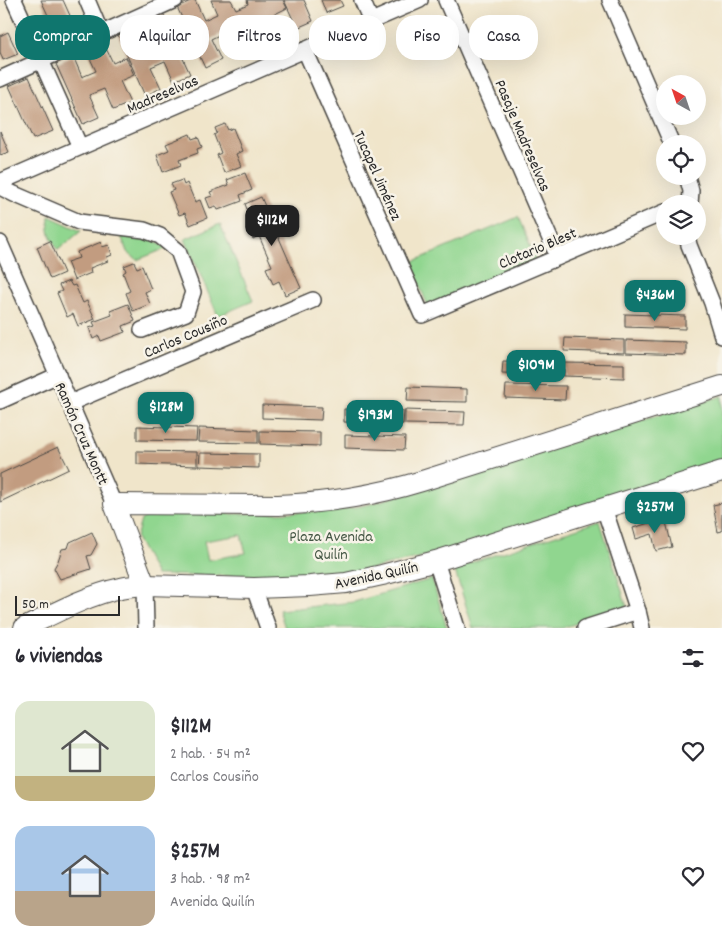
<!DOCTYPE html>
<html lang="es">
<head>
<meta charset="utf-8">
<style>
  :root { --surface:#fff; --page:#f2f2f3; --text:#2b2b33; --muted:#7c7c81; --accent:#0f766e }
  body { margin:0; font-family:Dekko,sans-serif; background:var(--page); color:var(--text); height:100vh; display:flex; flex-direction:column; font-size:19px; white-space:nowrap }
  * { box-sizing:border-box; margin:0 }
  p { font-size:16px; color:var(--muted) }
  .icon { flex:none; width:28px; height:28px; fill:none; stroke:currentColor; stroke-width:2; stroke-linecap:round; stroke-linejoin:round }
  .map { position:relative; height:628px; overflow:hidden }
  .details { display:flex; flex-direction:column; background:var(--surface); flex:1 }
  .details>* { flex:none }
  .guide { position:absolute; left:15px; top:15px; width:692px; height:45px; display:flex; gap:10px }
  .needle { width:32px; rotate:320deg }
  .fabs { position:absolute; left:656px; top:75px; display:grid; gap:10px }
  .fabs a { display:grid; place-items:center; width:50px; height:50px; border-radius:50%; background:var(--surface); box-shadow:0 5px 20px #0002; font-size:25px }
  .scale { position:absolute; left:15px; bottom:12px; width:105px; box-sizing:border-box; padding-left:5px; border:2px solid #2b2b2b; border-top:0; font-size:14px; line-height:18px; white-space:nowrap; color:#2b2b2b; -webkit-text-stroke:4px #f7f3e8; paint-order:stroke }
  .price { position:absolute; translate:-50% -42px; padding:0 11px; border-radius:10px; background:var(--accent); color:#fff; font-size:16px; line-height:32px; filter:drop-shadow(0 1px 2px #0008) }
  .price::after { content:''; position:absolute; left:50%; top:30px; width:15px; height:11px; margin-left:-8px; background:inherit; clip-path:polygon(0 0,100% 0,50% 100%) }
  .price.selected { background:#222; color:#fff }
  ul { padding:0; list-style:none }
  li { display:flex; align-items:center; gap:15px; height:125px; padding:0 15px }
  li span { display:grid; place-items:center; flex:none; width:140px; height:100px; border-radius:15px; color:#555 }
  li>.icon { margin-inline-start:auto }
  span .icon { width:60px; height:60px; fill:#fffc; stroke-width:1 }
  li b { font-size:21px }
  h2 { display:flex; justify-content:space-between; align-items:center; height:60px; padding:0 15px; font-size:21px }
  .chip { padding:0 18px; border-radius:20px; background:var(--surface); box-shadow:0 5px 20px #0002; font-size:18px; line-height:45px }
  .chip.selected { background:var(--accent); color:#fff }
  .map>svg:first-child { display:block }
</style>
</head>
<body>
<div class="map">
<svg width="722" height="628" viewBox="0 0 722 628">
  <rect width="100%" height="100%" fill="#f7f3e8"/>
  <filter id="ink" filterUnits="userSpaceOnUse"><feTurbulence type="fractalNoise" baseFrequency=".02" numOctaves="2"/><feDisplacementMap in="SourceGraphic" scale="10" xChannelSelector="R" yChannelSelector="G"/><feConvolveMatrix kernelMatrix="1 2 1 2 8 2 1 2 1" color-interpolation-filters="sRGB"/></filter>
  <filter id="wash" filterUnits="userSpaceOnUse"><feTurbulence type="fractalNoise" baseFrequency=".0096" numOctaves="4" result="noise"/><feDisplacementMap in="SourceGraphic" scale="20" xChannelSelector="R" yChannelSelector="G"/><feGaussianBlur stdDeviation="1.12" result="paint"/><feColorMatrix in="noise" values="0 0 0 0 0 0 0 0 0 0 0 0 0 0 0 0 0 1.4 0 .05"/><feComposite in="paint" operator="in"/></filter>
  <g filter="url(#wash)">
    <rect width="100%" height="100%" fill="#f0e5ca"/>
    <g fill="#90d68f" stroke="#5e805d" fill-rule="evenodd">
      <path d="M 49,216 L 81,231 L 58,250 C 49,237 48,231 49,216 Z"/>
      <polygon points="518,217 536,259 428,306 410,263"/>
      <polygon points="220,224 253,301 218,316 185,239"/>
      <polygon points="131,232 143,234 167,248 137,260 127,252 121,235"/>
      <path d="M 722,396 L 722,461 L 434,554 L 337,577 L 156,575 L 136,538 L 141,520 L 150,514 L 237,514 L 336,511 L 371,504 ZM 241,535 L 246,553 L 208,560 L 204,541 Z"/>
      <polygon points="600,521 627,607 562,628 473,628 454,568"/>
      <polygon points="432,579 447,628 285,628 279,610 354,602"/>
    </g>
    <g id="blocks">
      <g fill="#c29c80">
        <polygon points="41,0 63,0 76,29 58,37"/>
        <polygon points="193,0 195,0 204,20 217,14 211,0 231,0 236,9 248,4 247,0 283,0 287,8 273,15 283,36 266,43 257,22 243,28 252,49 236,57 225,32 211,39 221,60 205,68 177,7"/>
        <polygon points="284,0 304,0 313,21 297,28"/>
        <polygon points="321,0 340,0 343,6 326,13"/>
        <polygon points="163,13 173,34 186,28 194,46 180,52 190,74 174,81 165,61 151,67 161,88 145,96 118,35 135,28 144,49 156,43 146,21"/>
        <polygon points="8,32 18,54 3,60 0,52 0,36"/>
        <polygon points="103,42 113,63 126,57 134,75 120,81 130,103 113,110 104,89 89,95 99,117 83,124 56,64 73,56 82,77 96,71 86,50"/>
        <polygon points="29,77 53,131 33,139 9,86"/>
        <polygon points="225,124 228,130 233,128 242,151 236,154 241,166 224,173 217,155 221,153 214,135 217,133 215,128"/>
        <polygon points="0,131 9,152 0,155"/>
        <polygon points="190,134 192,139 198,137 202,147 197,149 198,153 179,160 181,165 163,172 157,155 169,150 166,144"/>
        <polygon points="245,173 252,190 240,195 242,201 218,210 216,206 210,208 206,198 212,196 210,192 229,185 227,180"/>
        <polygon points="182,180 184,185 187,183 195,202 200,200 207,218 190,225 185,213 179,215 169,192 174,190 171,184"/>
        <polygon points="261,197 301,288 285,295 279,281 273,284 266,268 272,266 259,236 253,239 247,224 252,222 245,204"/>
        <polygon points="50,241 64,273 50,279 37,247"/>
        <polygon points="101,242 102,247 109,245 112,255 107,257 108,261 90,268 91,273 74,280 67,262 79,258 77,252"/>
        <polygon points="134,262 137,268 142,266 151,289 145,292 150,304 133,311 126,293 130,291 123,273 126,271 124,266"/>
        <polygon points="69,281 72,286 75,285 83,303 87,301 95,319 78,326 73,314 67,317 57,293 62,291 59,285"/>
        <polygon points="128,304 135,321 123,326 125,332 101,341 99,336 93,339 89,328 95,326 93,322 112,315 110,311"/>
        <polygon points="625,314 685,316 685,329 625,327"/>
        <polygon points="565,338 624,340 624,353 564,351"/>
        <polygon points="626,340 686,342 686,355 626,353"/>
        <polygon points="503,361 562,363 562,376 502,374"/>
        <polygon points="564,363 624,364 624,378 564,376"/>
        <polygon points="506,385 566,386 565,400 505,398"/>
        <polygon points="408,387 467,389 467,402 407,401"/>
        <polygon points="262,405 322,407 321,420 262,418"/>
        <polygon points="344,409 404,411 403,424 344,422"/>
        <polygon points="405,410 465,412 464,425 405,424"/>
        <polygon points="137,426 197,428 196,441 137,440"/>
        <polygon points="199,428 258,430 258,443 198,442"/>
        <polygon points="260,431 320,432 320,446 260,444"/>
        <polygon points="345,435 405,437 404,450 345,448"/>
        <polygon points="58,447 69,469 0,502 0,474"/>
        <polygon points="137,451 197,452 197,466 137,464"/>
        <polygon points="200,453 259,454 259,468 199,466"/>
        <polygon points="722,503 722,531 718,532 713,505"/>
        <polygon points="665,518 672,547 656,551 652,534 636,539 633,528"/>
        <polygon points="92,532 97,544 91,555 87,556 91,569 60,579 54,568 58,561 62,549 68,548 70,542"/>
      </g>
    </g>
  </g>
  <g filter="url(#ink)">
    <use href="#blocks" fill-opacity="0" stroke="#494743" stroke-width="1"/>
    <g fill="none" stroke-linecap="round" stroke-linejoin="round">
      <g stroke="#494743" stroke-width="18">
        <g id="minor">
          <polyline points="14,0 80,147"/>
          <polyline points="87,0 101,33"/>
          <polyline points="362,0 371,21"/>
          <polyline points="446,0 558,257"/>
          <polyline points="610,0 672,144"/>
          <polyline points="305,50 422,315 665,212"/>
          <polyline points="0,79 175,0"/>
          <polyline points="687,176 691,191 690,204"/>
          <polyline points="0,182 420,0"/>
          <polyline points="0,187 14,194 79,222 144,230 160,236 178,251 193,292 186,313 142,330"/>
          <polyline points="687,236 689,245 712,303 722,336"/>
          <polyline points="0,243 114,504"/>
          <polyline points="0,401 58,375"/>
          <polyline points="70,403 313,300"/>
          <polyline points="604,508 638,611 642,628"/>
          <polyline points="436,561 457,628"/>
          <polyline points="145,585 146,628"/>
          <polyline points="254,588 268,628"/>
          <polyline points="585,628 638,611"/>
        </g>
      </g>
      <g stroke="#494743" stroke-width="22">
        <g id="major">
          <path d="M 145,585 L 114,504 L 278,505 C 329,503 373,496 422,481 L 722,386"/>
          <path d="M 24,628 C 55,613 88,595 121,588 C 129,586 137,586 145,585 L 254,588 L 310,586 L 346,583 L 382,575 L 436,561 L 722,471"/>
        </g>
      </g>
      <use href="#minor" stroke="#fff" stroke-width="15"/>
      <use href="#major" stroke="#fff" stroke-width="20"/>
    </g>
  </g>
  <g text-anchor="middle" stroke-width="5" stroke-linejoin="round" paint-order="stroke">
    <g font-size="16" fill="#2b2b2b" stroke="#f7f3e8">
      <text transform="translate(162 93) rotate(-23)" y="6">Madreselvas</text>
      <text transform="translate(524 135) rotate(67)" y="6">Pasaje Madreselvas</text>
      <text transform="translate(379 175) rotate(66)" y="6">Tucapel Jiménez</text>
      <text transform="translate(537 247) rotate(-23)" y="6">Clotario Blest</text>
      <text transform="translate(185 335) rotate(-23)" y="6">Carlos Cousiño</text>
      <text transform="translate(83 433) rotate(66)" y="6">Ramón Cruz Montt</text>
      <text transform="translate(376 574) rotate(-12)" y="6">Avenida Quilín</text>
    </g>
    <g font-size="16" fill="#445644" stroke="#f7f3e8">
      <text x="331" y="541">Plaza Avenida<tspan x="331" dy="18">Quilín</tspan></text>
    </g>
  </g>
</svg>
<div class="fabs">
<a><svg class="needle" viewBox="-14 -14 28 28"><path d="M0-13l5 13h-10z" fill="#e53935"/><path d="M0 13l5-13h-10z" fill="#7c7c81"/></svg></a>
<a><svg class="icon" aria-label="locate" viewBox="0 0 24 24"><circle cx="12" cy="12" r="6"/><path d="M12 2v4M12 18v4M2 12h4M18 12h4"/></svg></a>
<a><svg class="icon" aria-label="layers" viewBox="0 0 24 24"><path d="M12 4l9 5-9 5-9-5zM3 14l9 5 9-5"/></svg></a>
</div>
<div class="scale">50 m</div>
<b class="price selected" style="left:272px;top:247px">$112M</b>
<b class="price" style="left:655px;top:322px">$436M</b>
<b class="price" style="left:536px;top:392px">$109M</b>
<b class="price" style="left:166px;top:434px">$128M</b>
<b class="price" style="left:375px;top:442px">$193M</b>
<b class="price" style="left:655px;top:534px">$257M</b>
<div class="guide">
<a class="chip selected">Comprar</a>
<a class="chip">Alquilar</a>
<a class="chip">Filtros</a>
<a class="chip">Nuevo</a>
<a class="chip">Piso</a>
<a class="chip">Casa</a>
</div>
</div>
<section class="details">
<h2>6 viviendas<svg class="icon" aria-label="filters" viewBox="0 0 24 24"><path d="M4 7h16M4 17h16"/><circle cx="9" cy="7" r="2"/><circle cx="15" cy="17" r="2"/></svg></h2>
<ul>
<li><span style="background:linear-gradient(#dfe7d0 75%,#c2b280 0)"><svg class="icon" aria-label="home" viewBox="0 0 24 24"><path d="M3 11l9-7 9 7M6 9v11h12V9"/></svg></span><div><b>$112M</b><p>2 hab. · 54 m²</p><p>Carlos Cousiño</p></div><svg class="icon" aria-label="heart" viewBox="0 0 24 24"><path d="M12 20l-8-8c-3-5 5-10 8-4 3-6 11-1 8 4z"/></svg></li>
<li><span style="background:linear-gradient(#a9c7e8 65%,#b9a48a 0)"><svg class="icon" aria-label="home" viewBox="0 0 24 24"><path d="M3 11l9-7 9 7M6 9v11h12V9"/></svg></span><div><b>$257M</b><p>3 hab. · 98 m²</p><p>Avenida Quilín</p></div><svg class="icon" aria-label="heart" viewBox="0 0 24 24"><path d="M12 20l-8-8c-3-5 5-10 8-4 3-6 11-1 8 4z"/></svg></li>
</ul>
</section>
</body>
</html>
